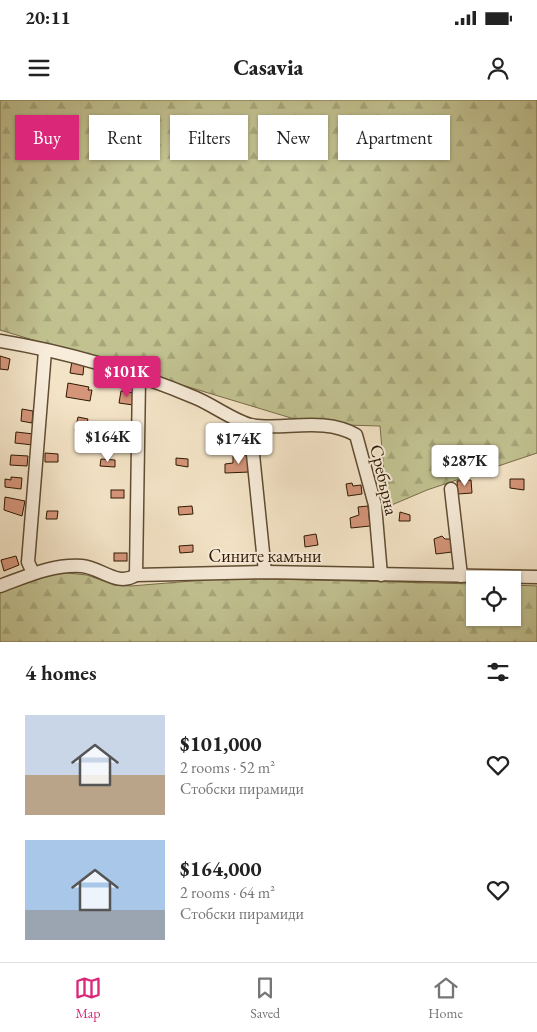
<!DOCTYPE html>
<html lang="en">
<head>
<meta charset="utf-8">
<style>
  :root { --surface:#fff; --page:#f2f2f2; --text:#222; --muted:#767676; --line:#e0e0e0; --accent:#db2777 }
  body { margin:0; font-family:"EB Garamond",serif; background:var(--page); color:var(--text); height:100vh; display:flex; flex-direction:column; font-size:19px; white-space:nowrap }
  * { box-sizing:border-box; margin:0 }
  p { font-size:16px; color:var(--muted) }
  .icon { flex:none; width:28px; height:28px; fill:none; stroke:currentColor; stroke-width:2; stroke-linecap:round; stroke-linejoin:round }
  .map { position:relative; height:542px; overflow:hidden }
  .panel { display:flex; flex-direction:column; background:var(--surface); flex:1 }
  .panel>* { flex:none }
  .guide { position:absolute; left:15px; top:15px; width:508px; height:45px; display:flex; gap:10px }
  .buttons { position:absolute; left:466px; top:471px; display:grid; gap:10px }
  .buttons a { display:grid; place-items:center; width:55px; height:55px; border-radius:0px; background:var(--surface); box-shadow:0 1px 4px #0004; font-size:25px }
  .price { position:absolute; translate:-50% -42px; padding:0 11px; border-radius:5px; background:#fff; color:#222; font-size:16px; line-height:32px; filter:drop-shadow(0 1px 2px #0008) }
  .price::after { content:''; position:absolute; left:50%; top:30px; width:15px; height:11px; margin-left:-8px; background:inherit; clip-path:polygon(0 0,100% 0,50% 100%) }
  .price.selected { background:var(--accent); color:#fff }
  ul { padding:0; list-style:none }
  li { display:flex; align-items:center; gap:15px; height:125px; padding:0 25px }
  li span { display:grid; place-items:center; flex:none; width:140px; height:100px; border-radius:0px; color:#555 }
  li>.icon { margin-inline-start:auto }
  span .icon { width:60px; height:60px; fill:#fffc; stroke-width:1 }
  li b { font-size:21px }
  h2 { display:flex; justify-content:space-between; align-items:center; height:60px; padding:0 25px; font-size:21px }
  .tag { padding:0 18px; border-radius:0px; background:var(--surface); box-shadow:0 1px 4px #0004; font-size:18px; line-height:45px }
  .tag.selected { background:var(--accent); color:#fff }
  .status { display:flex; justify-content:space-between; align-items:center; height:35px; padding:0 25px; background:var(--surface); direction:ltr }
  .status svg { height:14px; fill:currentColor }
  header { display:flex; justify-content:space-between; align-items:center; height:65px; padding:0 25px; background:var(--surface); font-size:22px; font-weight:800 }
  .menu { display:flex; justify-content:space-around; align-items:center; height:70px; border-top:1px solid var(--line); background:var(--surface); font-size:14px; color:var(--muted) }
  .menu a { display:grid; justify-items:center; gap:2px }
  .menu .selected { color:var(--accent) }
  .map>svg:first-child { display:block }
</style>
</head>
<body>
<div class="status"><b>20:11</b><svg viewBox="0 0 49 12"><path d="M0 12V9h3v3zM5 12V6h3v6zM10 12V3h3v9zM15 12V0h3v12zM26 1h20v11H26zM47 4h2v5h-2z"/></svg></div>
<header><svg class="icon" aria-label="menu" viewBox="0 0 24 24"><path d="M4 6h16M4 12h16M4 18h16"/></svg>Casavia<svg class="icon" aria-label="person" viewBox="0 0 24 24"><circle cx="12" cy="8" r="4"/><path d="M4 21q1-7 8-7t8 7"/></svg></header>
<div class="map">
<svg width="537" height="542" viewBox="0 0 537 542">
  <defs>
    <pattern id="forest-firs" width="22" height="20" patternUnits="userSpaceOnUse" patternTransform="scale(1.25)"><rect width="22" height="20" fill="#c2c291"/><path d="M5 1l3.5 6h-7zM16 11l3.5 6h-7z" fill="#a7a67b"/></pattern>
  </defs>
  <rect width="100%" height="100%" fill="#f4e4c7"/>
  <filter id="stains"><feTurbulence type="fractalNoise" baseFrequency=".004" numOctaves="4"/><feColorMatrix values="0 0 0 0 .2 0 0 0 0 .09 0 0 0 0 .02 0 0 0 .5 -.17"/></filter>
  <radialGradient id="worn" r=".72"><stop offset=".6" stop-color="#630" stop-opacity="0"/><stop offset="1" stop-color="#630" stop-opacity=".3"/></radialGradient>
  <g fill="url(#forest-firs)" stroke="#786e48">
    <polygon points="0,0 537,0 537,353 427,390 387,407 380,326 311,324 0,230"/>
    <polygon points="58,472 87,475 114,485 131,486 228,478 475,484 475,518 512,518 513,485 537,486 537,542 0,542 0,491"/>
  </g>
  <g fill="#d5957a" stroke="#2e1900">
    <polygon points="0,256 10,259 8,270 0,269"/>
    <polygon points="72,261 84,264 83,275 70,273"/>
    <polygon points="68,283 89,287 88,290 92,290 90,301 66,297"/>
    <polygon points="121,291 135,293 133,305 119,303"/>
    <polygon points="22,309 33,311 32,323 21,321"/>
    <polygon points="78,317 88,319 84,333 75,331"/>
    <polygon points="109,322 131,324 130,339 108,337"/>
    <polygon points="16,332 34,334 33,345 15,343"/>
    <polygon points="45,353 58,354 58,362 45,362"/>
    <polygon points="11,355 28,356 27,366 10,365"/>
    <polygon points="249,355 250,372 225,373 225,364 233,363 233,356"/>
    <polygon points="176,358 188,359 188,367 176,365"/>
    <polygon points="101,359 115,360 115,367 100,366"/>
    <polygon points="11,377 22,378 21,389 5,387 5,379 11,380"/>
    <polygon points="510,379 524,379 524,390 510,388"/>
    <polygon points="471,380 472,393 458,394 457,381"/>
    <polygon points="352,383 353,386 361,385 362,394 348,396 346,384"/>
    <rect x="111" y="390" width="13" height="8"/>
    <polygon points="5,397 25,401 22,416 4,410"/>
    <polygon points="192,406 193,414 179,415 178,407"/>
    <polygon points="368,406 370,426 351,428 350,418 359,415 358,407"/>
    <polygon points="47,411 58,411 57,419 46,419"/>
    <polygon points="400,412 410,415 410,421 399,421"/>
    <polygon points="316,434 318,445 305,447 304,436"/>
    <polygon points="442,436 445,439 451,439 452,452 436,454 434,439"/>
    <polygon points="193,445 193,452 180,453 179,446"/>
    <rect x="114" y="453" width="13" height="8"/>
    <polygon points="16,456 19,465 4,471 1,460"/>
  </g>
  <g fill="none" stroke-linecap="round" stroke-linejoin="round">
    <g stroke="#604c32" stroke-width="15">
      <g id="minor">
        <path d="M 0,241 C 67,252 134,272 196,298 C 211,304 236,322 251,325 C 283,331 323,316 356,335 L 375,405 L 381,475"/>
        <polyline points="250,325 265,472"/>
        <polyline points="451,389 461,476"/>
        <polyline points="33,473 28,462 45,251"/>
        <polyline points="136,475 139,278"/>
        <path d="M 0,486 C 27,476 53,464 82,466 C 102,468 117,487 136,475 L 265,472 L 537,477"/>
      </g>
    </g>
    <use href="#minor" stroke="#f8eddb" stroke-width="12"/>
  </g>
  <g text-anchor="middle" stroke-width="4" stroke-linejoin="round" paint-order="stroke">
    <g font-size="18" fill="#2e1900" stroke="#f8eddb">
      <text transform="translate(384 380) rotate(77)" y="6">Сребърна</text>
      <text x="265" y="462">Сините камъни</text>
    </g>
  </g>
  <rect width="100%" height="100%" filter="url(#stains)"/>
  <rect width="100%" height="100%" fill="url(#worn)"/>
</svg>
<div class="buttons">
<a><svg class="icon" aria-label="locate" viewBox="0 0 24 24"><circle cx="12" cy="12" r="6"/><path d="M12 2v4M12 18v4M2 12h4M18 12h4"/></svg></a>
</div>
<b class="price selected" style="left:127px;top:298px">$101K</b>
<b class="price" style="left:108px;top:363px">$164K</b>
<b class="price" style="left:239px;top:365px">$174K</b>
<b class="price" style="left:465px;top:387px">$287K</b>
<div class="guide">
<a class="tag selected">Buy</a>
<a class="tag">Rent</a>
<a class="tag">Filters</a>
<a class="tag">New</a>
<a class="tag">Apartment</a>
</div>
</div>
<section class="panel">
<h2>4 homes<svg class="icon" aria-label="filters" viewBox="0 0 24 24"><path d="M4 7h16M4 17h16"/><circle cx="9" cy="7" r="2"/><circle cx="15" cy="17" r="2"/></svg></h2>
<ul>
<li><span style="background:linear-gradient(#c9d6e8 60%,#b9a48a 0)"><svg class="icon" aria-label="home" viewBox="0 0 24 24"><path d="M3 11l9-7 9 7M6 9v11h12V9"/></svg></span><div><b>$101,000</b><p>2 rooms · 52 m²</p><p>Стобски пирамиди</p></div><svg class="icon" aria-label="heart" viewBox="0 0 24 24"><path d="M12 20l-8-8c-3-5 5-10 8-4 3-6 11-1 8 4z"/></svg></li>
<li><span style="background:linear-gradient(#a9c7e8 70%,#9aa5b1 0)"><svg class="icon" aria-label="home" viewBox="0 0 24 24"><path d="M3 11l9-7 9 7M6 9v11h12V9"/></svg></span><div><b>$164,000</b><p>2 rooms · 64 m²</p><p>Стобски пирамиди</p></div><svg class="icon" aria-label="heart" viewBox="0 0 24 24"><path d="M12 20l-8-8c-3-5 5-10 8-4 3-6 11-1 8 4z"/></svg></li>
</ul>
</section>
<nav class="menu">
<a class="selected"><svg class="icon" aria-label="map" viewBox="0 0 24 24"><path d="M3 6l6-2 6 2 6-2v14l-6 2-6-2-6 2zM9 4v14M15 6v14"/></svg>Map</a>
<a><svg class="icon" aria-label="saved" viewBox="0 0 24 24"><path d="M7 4h10v16l-5-4-5 4z"/></svg>Saved</a>
<a><svg class="icon" aria-label="home" viewBox="0 0 24 24"><path d="M3 11l9-7 9 7M6 9v11h12V9"/></svg>Home</a>
</nav>
</body>
</html>
